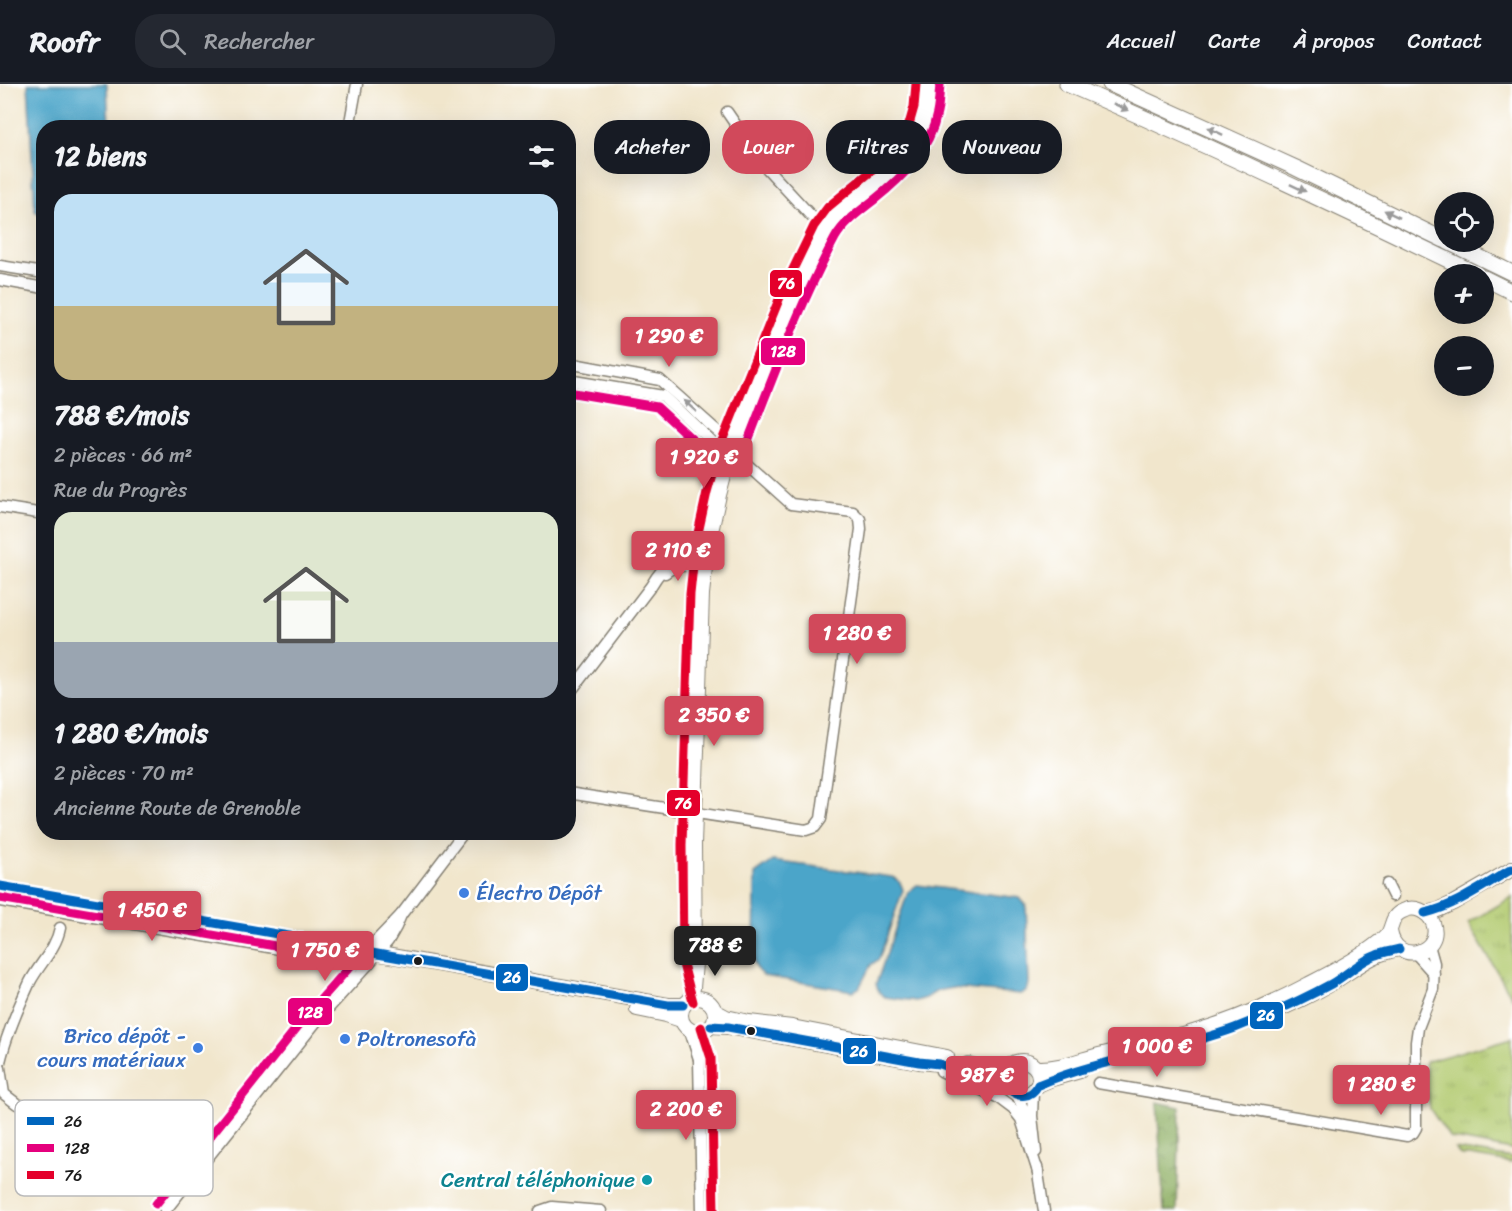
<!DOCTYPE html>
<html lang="fr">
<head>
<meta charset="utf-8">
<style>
  :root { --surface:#171b24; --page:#242831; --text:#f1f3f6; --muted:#9ea1a6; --line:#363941; --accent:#d1495b }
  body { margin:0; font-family:Sriracha,sans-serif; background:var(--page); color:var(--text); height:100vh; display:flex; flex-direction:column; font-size:22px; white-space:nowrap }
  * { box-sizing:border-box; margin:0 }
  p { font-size:20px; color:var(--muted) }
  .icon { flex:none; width:33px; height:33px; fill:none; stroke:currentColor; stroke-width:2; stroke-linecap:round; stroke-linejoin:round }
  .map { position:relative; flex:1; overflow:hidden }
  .side { position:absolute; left:36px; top:36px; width:540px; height:720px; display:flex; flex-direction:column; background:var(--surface); border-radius:24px; box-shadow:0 6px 24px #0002 }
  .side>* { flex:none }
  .guide { position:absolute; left:594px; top:36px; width:570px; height:54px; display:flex; gap:12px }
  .controls { position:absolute; left:1434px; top:108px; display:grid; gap:12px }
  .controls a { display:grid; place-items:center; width:60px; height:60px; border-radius:50%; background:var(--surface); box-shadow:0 6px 24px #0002; font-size:30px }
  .price { position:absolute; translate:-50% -51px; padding:0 14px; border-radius:6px; background:var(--accent); color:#fff; font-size:20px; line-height:39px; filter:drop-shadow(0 2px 3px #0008) }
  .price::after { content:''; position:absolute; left:50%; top:36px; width:18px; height:14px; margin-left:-9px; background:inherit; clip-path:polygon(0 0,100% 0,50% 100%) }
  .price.selected { background:#222; color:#fff }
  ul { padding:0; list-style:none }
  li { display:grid; align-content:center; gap:12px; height:318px; padding:0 18px }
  li span { display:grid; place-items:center; height:186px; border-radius:18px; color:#555 }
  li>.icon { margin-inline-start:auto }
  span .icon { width:108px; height:108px; fill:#fffc; stroke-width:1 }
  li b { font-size:26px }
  h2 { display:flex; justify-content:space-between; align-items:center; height:72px; padding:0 18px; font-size:26px }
  .tag { padding:0 21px; border-radius:24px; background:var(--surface); box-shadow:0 6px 24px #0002; font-size:21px; line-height:54px }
  .tag.selected { background:var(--accent); color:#fff }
  header { display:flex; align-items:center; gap:36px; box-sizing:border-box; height:84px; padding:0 30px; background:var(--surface); border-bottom:2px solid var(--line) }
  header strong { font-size:28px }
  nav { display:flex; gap:33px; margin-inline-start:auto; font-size:21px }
  .search { width:420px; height:54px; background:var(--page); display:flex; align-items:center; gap:15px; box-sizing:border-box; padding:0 21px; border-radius:24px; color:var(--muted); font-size:22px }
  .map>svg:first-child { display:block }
</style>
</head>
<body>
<header>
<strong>Roofr</strong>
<div class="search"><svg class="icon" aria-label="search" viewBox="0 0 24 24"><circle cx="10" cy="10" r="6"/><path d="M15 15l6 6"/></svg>Rechercher</div>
<nav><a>Accueil</a><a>Carte</a><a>À propos</a><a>Contact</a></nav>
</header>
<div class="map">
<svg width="1512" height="1127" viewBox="0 0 1512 1127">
  <defs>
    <pattern id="grass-tufts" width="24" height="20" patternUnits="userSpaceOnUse" patternTransform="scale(1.5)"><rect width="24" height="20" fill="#b2ca6f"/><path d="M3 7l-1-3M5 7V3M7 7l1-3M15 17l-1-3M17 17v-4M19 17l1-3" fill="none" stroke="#98ad60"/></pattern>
    <pattern id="forest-crowns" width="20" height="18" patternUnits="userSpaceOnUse" patternTransform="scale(1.5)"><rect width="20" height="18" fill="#8dae62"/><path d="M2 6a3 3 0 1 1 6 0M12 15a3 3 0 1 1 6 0" fill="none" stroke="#728d50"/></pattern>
  </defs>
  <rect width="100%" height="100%" fill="#fff"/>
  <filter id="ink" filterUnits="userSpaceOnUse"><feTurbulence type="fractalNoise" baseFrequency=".0167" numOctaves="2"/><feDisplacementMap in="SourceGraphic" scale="12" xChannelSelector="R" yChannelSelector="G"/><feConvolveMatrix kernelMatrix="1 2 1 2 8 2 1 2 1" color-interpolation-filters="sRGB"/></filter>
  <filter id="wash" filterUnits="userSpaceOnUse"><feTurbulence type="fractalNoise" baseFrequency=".008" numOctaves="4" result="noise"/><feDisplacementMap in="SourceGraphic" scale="24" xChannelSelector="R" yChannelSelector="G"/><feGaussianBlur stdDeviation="1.35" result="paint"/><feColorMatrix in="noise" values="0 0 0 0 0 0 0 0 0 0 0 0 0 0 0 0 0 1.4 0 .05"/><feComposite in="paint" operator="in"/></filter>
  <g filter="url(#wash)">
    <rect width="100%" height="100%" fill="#f1e6cc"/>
    <g fill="url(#grass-tufts)" stroke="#677346" stroke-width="1.5">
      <polygon points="1512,813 1512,913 1468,839"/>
      <polygon points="1512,953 1512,1066 1450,1054 1430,1025 1428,1014 1425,978"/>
      <polygon points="1455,1065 1512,1074 1512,1079 1470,1072 1461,1072"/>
    </g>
    <polygon fill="url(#forest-crowns)" stroke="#54653f" stroke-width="1.5" points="1157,1018 1180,1023 1177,1127 1164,1127"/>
    <g fill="#4ca5c9" stroke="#346072" stroke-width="1.5">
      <polygon points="28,0 107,0 109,43 44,44 43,132 35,127"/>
      <path d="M 773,777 L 892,793 C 899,796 901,799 903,806 L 879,875 L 871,881 L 859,904 L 853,907 L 764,892 L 758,887 L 754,878 L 755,790 Z"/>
      <polygon points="917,801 1020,814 1026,821 1029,900 1027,907 1020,910 953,904 937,907 926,914 916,917 885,913 879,908 876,900 908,808"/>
    </g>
  </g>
  <g filter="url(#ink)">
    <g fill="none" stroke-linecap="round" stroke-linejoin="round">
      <g stroke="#868174" stroke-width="13">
        <g id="minor">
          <polyline points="727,28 762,79 825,147"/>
          <polyline points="349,44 357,0"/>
          <polyline points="0,182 44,189"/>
          <polyline points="0,196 44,204"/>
          <polyline points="568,279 660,296 733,361"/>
          <polyline points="568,296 663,312 729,373"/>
          <polyline points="0,423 44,430"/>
          <path d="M 665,489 C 678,479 690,481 704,486"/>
          <path d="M 568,611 L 651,502 C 665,478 679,468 707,466"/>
          <polyline points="568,709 806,746 815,743 821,735 861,445 860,435 853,428 791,420 731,366"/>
          <polyline points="1387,800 1393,812"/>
          <polyline points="0,817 297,868 306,867"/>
          <polyline points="1414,869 1418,872 1434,890"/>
          <polyline points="339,903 354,880 401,831 464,748"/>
          <polyline points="690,947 699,975"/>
          <path d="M 0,978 C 6,952 19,922 30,898 C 40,879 56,865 60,844"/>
          <polyline points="0,984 4,1010 17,1020 48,1030 61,1042"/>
          <polyline points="941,987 997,1013 1013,1025 1021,1035 1038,1088"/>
          <polyline points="1098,999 1407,1052 1413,1049 1416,1044 1416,958 1418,944 1433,905 1434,879 1429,861"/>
          <polyline points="1033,1008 1032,1032 1036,1068"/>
          <polyline points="1017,1011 1023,1024 1027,1042"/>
          <polyline points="1037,1083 1044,1127"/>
          <polyline points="165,1127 316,938 366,883 388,857 396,843 401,831"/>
          <polyline points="540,1127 552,1123 601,1127"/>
          <polyline points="702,1127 699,975 705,947"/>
        </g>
      </g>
      <g stroke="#868174" stroke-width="16">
        <g id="major">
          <polyline points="0,806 305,860 335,862 668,921 683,921"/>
          <polyline points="1425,829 1438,826 1453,819 1512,785"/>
          <circle cx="698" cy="931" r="17"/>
          <path d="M 690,916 L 693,904 L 695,879 L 694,761 L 702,510 L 707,466 L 719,411 L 731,366 L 793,212 L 825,147 C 834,131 847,122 861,111 C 889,89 917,65 925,28 C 927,19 927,9 928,0"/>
          <polyline points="637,925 666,931 681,936"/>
          <polyline points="715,927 726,933 749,938 792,943 947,973"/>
          <path d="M 1270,929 C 1293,920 1315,909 1337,896 C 1358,883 1373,869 1399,865"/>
          <polyline points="711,942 728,943 919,978 939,980 987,996 1006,1000"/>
          <circle cx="1022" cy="994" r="17"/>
          <polyline points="968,980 990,986 1007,985"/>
          <path d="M 1037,984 C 1061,985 1080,975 1103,970 C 1131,963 1159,958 1187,950 C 1229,938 1270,921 1309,900 C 1331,889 1361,873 1379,858 C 1382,856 1387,852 1389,848 C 1393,840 1392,831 1403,827 C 1414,821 1428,827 1433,839 C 1444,868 1396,884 1390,847"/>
          <polyline points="1038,1001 1052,995 1080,987"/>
        </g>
      </g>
      <g stroke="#868174" stroke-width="17">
        <g id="highway">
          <path d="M 1067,0 C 1205,60 1341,124 1477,190"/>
          <polyline points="1110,0 1296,84 1444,156"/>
          <polyline points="1448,158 1512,189"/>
          <polyline points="1484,194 1512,208"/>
        </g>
      </g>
      <use href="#minor" stroke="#fff" stroke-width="10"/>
      <use href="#major" stroke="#fff" stroke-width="14"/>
      <use href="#highway" stroke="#fff" stroke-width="15"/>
      <g stroke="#fff" stroke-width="14">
        <g id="bus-1">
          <polyline points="0,802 306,855 349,865 668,921 683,921"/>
          <path d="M 1425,829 C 1456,822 1484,801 1512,785"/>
          <polyline points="711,942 728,943 919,978 939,980 987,996 1006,1000"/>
          <path d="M 1014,979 C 988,996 1024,1028 1038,1001"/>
          <path d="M 1038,1001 C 1101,974 1171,968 1235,944 C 1268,931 1300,917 1331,900 C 1345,892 1363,875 1377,871 C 1384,868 1392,867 1399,865"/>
        </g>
      </g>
      <g stroke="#fff" stroke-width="14">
        <g id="bus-2">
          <path d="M 568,308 L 657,323 L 722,383 C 729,387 736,385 740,377 C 770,302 797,225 835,154 C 844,138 860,127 874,116 C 903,93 930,66 937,29 C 939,20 939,10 940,1"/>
          <polyline points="0,814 304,867 354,878 307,931 156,1120"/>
        </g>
      </g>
      <g stroke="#fff" stroke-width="14">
        <g id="bus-3">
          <polyline points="693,918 683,880 682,761 690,510 695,463 707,408 720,362 782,208 814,142 828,123 874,85 899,58 910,37 914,23 916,0"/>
          <polyline points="701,943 711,974 714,1127"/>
        </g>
      </g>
      <use href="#bus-1" stroke="#0065bd" stroke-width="9"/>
      <use href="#bus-2" stroke="#e5007d" stroke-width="9"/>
      <use href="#bus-3" stroke="#e4002b" stroke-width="9"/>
    </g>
    <defs><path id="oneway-solid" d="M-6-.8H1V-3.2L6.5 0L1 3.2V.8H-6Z" transform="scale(1.5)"/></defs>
    <g fill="#999">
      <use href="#oneway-solid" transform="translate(1121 23) rotate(24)"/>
      <use href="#oneway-solid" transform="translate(1215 47) rotate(-155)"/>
      <use href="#oneway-solid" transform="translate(1298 104) rotate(25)"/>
      <use href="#oneway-solid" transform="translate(1392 130) rotate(-154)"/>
      <use href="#oneway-solid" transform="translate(690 322) rotate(-138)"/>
    </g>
  </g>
  <g fill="#3f7fe0" stroke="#fff" stroke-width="2">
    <circle cx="464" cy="809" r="6"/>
    <circle cx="345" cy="955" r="6"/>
    <circle cx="198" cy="964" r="6"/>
  </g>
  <g fill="#1c1c1c" stroke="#fff" stroke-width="2">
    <circle cx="418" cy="877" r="5"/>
    <circle cx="751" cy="947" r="5"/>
  </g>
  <circle fill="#0f9aa8" stroke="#fff" stroke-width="2" cx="647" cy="1096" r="6"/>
  <g text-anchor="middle" stroke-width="5" stroke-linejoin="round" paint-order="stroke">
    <g font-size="21" fill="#366cbe" stroke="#fff" text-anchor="start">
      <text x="476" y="816">Électro Dépôt</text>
      <text x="186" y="959" text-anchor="end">Brico dépôt -<tspan x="186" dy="24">cours matériaux</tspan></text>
      <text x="357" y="962">Poltronesofà</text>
    </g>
    <g font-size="21" fill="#0d838f" stroke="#fff" text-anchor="end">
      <text x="635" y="1103">Central téléphonique</text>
    </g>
  </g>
  <rect x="15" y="1016" width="198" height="96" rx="9" fill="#fff" stroke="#bbb" stroke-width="1.5"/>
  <rect x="27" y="1033" width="27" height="8" fill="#0065bd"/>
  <rect x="27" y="1060" width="27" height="8" fill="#e5007d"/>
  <rect x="27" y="1087" width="27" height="8" fill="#e4002b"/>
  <g font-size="16" fill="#1c1c1c">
    <text x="64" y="1043">26</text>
    <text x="64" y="1070">128</text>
    <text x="64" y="1097">76</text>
  </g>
  <g stroke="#fff" stroke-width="2">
    <rect x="769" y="185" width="34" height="29" rx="6" fill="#e4002b"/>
    <rect x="760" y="253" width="46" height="29" rx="6" fill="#e5007d"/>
    <rect x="666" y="705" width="35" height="28" rx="6" fill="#e4002b"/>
    <rect x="495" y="879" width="34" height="29" rx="6" fill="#0065bd"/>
    <rect x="287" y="913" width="46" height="29" rx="6" fill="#e5007d"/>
    <rect x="1249" y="917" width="35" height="29" rx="6" fill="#0065bd"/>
    <rect x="842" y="953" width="35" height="28" rx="6" fill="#0065bd"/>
  </g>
  <g font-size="16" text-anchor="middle" font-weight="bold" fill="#fff">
    <text x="786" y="205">76</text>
    <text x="783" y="273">128</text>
    <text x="683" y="725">76</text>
    <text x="512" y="899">26</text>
    <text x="310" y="934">128</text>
    <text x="1266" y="937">26</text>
    <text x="859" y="973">26</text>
  </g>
</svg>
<div class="controls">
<a><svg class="icon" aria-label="locate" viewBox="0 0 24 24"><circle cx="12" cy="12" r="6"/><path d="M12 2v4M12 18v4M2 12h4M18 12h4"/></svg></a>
<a>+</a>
<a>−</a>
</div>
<b class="price" style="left:669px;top:284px">1 290 €</b>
<b class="price" style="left:704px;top:405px">1 920 €</b>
<b class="price" style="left:678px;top:498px">2 110 €</b>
<b class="price" style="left:857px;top:581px">1 280 €</b>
<b class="price" style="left:714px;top:663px">2 350 €</b>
<b class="price" style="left:152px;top:858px">1 450 €</b>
<b class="price selected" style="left:715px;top:893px">788 €</b>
<b class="price" style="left:325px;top:898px">1 750 €</b>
<b class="price" style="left:1157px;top:994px">1 000 €</b>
<b class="price" style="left:987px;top:1023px">987 €</b>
<b class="price" style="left:1381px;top:1032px">1 280 €</b>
<b class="price" style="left:686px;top:1057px">2 200 €</b>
<div class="guide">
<a class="tag">Acheter</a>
<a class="tag selected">Louer</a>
<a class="tag">Filtres</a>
<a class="tag">Nouveau</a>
</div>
<section class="side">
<h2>12 biens<svg class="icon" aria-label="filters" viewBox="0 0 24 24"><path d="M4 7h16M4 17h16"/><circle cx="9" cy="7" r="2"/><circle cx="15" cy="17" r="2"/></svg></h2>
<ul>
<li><span style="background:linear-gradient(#bfe0f5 60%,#c2b280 0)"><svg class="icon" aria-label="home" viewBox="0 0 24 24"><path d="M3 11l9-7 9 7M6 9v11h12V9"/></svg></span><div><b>788 €/mois</b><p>2 pièces · 66 m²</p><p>Rue du Progrès</p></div></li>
<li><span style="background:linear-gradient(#dfe7d0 70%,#9aa5b1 0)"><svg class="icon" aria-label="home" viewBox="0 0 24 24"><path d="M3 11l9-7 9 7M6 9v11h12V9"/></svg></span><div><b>1 280 €/mois</b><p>2 pièces · 70 m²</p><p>Ancienne Route de Grenoble</p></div></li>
</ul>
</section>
</div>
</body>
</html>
